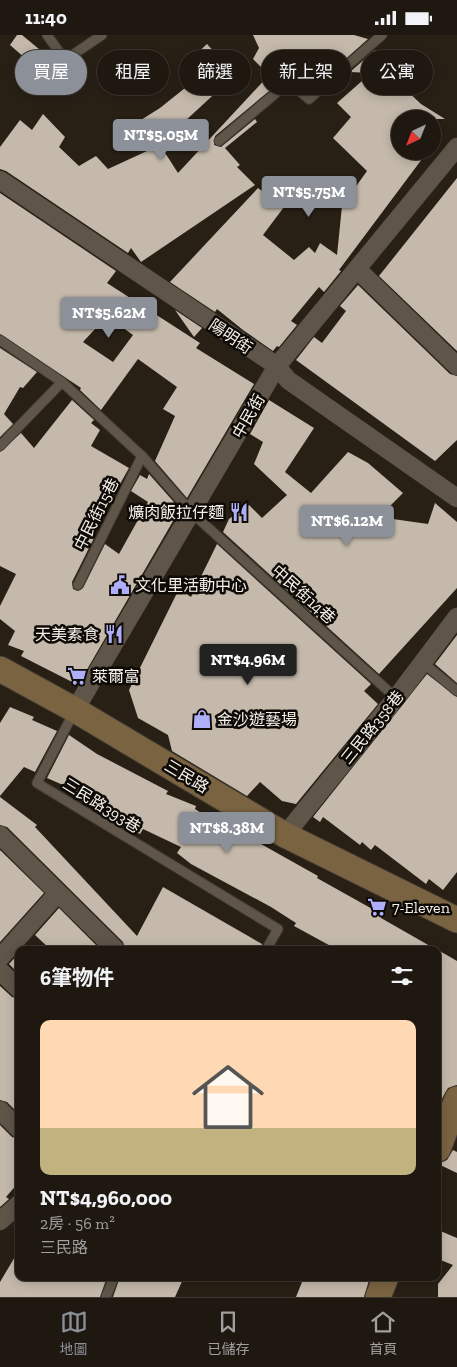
<!DOCTYPE html>
<html lang="zh-TW">
<head>
<meta charset="utf-8">
<style>
  :root { --surface:#1e1810; --page:#262119; --text:#f1f3f6; --muted:#a1a09f; --line:#3c3730; --accent:#8c9099 }
  body { margin:0; font-family:"Zilla Slab","Noto Sans TC",serif; background:var(--page); color:var(--text); height:100vh; display:flex; flex-direction:column; font-size:19px; white-space:nowrap }
  * { box-sizing:border-box; margin:0 }
  p { font-size:16px; color:var(--muted) }
  .icon { flex:none; width:28px; height:28px; fill:none; stroke:currentColor; stroke-width:2; stroke-linecap:round; stroke-linejoin:round }
  .map { position:relative; flex:1; overflow:hidden }
  .side { position:absolute; left:15px; top:911px; width:426px; height:335px; display:flex; flex-direction:column; background:var(--surface); border-radius:10px; box-shadow:0 2px 12px #0003,0 0 0 1px var(--line) }
  .side>* { flex:none }
  .banner { position:absolute; left:15px; top:15px; width:428px; height:45px; display:flex; gap:10px }
  .needle { width:32px; rotate:223deg }
  .fabs { position:absolute; left:391px; top:75px; display:grid; gap:10px }
  .fabs a { display:grid; place-items:center; width:50px; height:50px; border-radius:50%; background:var(--surface); box-shadow:0 2px 12px #0003,0 0 0 1px var(--line); font-size:25px }
  .price { position:absolute; translate:-50% -42px; padding:0 11px; border-radius:5px; background:var(--accent); color:#fff; font-size:16px; line-height:32px; filter:drop-shadow(0 1px 2px #0008) }
  .price::after { content:''; position:absolute; left:50%; top:30px; width:15px; height:11px; margin-left:-8px; background:inherit; clip-path:polygon(0 0,100% 0,50% 100%) }
  .price.on { background:#222; color:#fff }
  ul { padding:0; list-style:none }
  li { display:grid; align-content:center; gap:10px; height:265px; padding:0 25px }
  li+li { border-top:1px solid var(--line) }
  li span { display:grid; place-items:center; height:155px; border-radius:10px; color:#555 }
  li>.icon { margin-inline-start:auto }
  span .icon { width:90px; height:90px; fill:#fffc; stroke-width:1 }
  li b { font-size:21px }
  h2 { display:flex; justify-content:space-between; align-items:center; height:60px; padding:0 25px; font-size:21px }
  .pill { padding:0 18px; border-radius:22px; background:var(--surface); box-shadow:0 2px 12px #0003,0 0 0 1px var(--line); font-size:18px; line-height:45px }
  .pill.on { background:var(--accent); color:#fff }
  .status { display:flex; justify-content:space-between; align-items:center; height:35px; padding:0 25px; background:var(--surface); direction:ltr }
  .status svg { height:14px; fill:currentColor }
  .dock { display:flex; justify-content:space-around; align-items:center; height:70px; border-top:1px solid var(--line); background:var(--surface); font-size:14px; color:var(--muted) }
  .dock a { display:grid; justify-items:center; gap:2px }
  .dock .on { color:var(--accent) }
  .map>svg:first-child { display:block }
</style>
</head>
<body>
<div class="status"><b>11:40</b><svg viewBox="0 0 49 12"><path d="M0 12V9h3v3zM5 12V6h3v6zM10 12V3h3v9zM15 12V0h3v12zM26 1h20v11H26zM47 4h2v5h-2z"/></svg></div>
<div class="map">
<svg width="457" height="1262" viewBox="0 0 457 1262">
  <rect width="100%" height="100%" fill="#282015"/>
  <g fill="#c4b9ab" fill-rule="evenodd">
    <polygon points="17,0 22,0 68,38 57,51 10,10"/>
    <polygon points="253,0 354,0 368,4 332,36 324,35 307,54 289,37 286,42 215,101 214,110 221,112 255,84 257,87 225,113 240,130 237,132 255,150 141,227 131,213 128,218 6,136 0,134 0,112 20,85 32,95 43,79 65,102 59,112 79,131 96,121 108,134 160,110 178,138 269,40 253,24 259,13"/>
    <polygon points="207,9 235,40 159,110 133,90 160,73 190,49 178,36"/>
    <polygon points="375,15 382,28 391,19 405,37 402,51 421,69 445,84 400,84 400,116 428,116 339,235 341,236 324,257 319,252 291,286 297,290 279,312 277,311 273,316 243,295 217,274 215,277 170,247 258,153 284,172 263,200 294,225 309,212 315,218 320,208 337,220 342,171 367,136 333,103 351,82 337,68 371,38 350,37"/>
    <polygon points="457,143 457,316 379,241"/>
    <path d="M 0,158 L 116,236 L 107,248 L 200,308 L 196,313 L 254,349 L 187,463 L 155,426 L 175,381 L 163,374 L 177,352 L 138,324 L 101,375 L 80,355 L 81,353 L 0,299 ZM 107,281 L 133,300 L 113,327 L 83,307 Z"/>
    <polygon points="358,250 450,339 457,341 457,405 435,426 296,325 314,302 322,308 346,276 340,271"/>
    <polygon points="175,275 202,293 194,302"/>
    <polygon points="0,313 37,337 23,353 20,352 4,379 13,389 0,402"/>
    <polygon points="72,365 94,385 91,388 100,395 91,411 129,433 92,499 95,501 72,547 73,554 78,556 83,553 105,509 119,519 148,467 131,456 140,440 147,444 149,439 180,474 78,650 21,621 24,616 8,610 15,596 0,584 0,571 16,539 0,531 0,417 21,398 34,413"/>
    <polygon points="269,365 314,393 285,437 311,458 348,417 368,428 403,458 379,482 428,489 435,468 457,487 457,553 379,639 223,497 229,484 249,470 262,483 287,460 254,429 263,407 250,399"/>
    <polygon points="217,509 371,649 364,656 378,669 296,769 282,766 260,747 247,761 172,716 168,700 138,683 129,655 179,554 191,562"/>
    <polygon points="457,600 457,648 435,629"/>
    <polygon points="427,639 457,662 457,837 443,855 429,844 426,849 375,810 371,815 362,807 360,810 323,782 320,787 313,782"/>
    <polygon points="10,672 34,682 32,685 57,696 35,737 24,732 0,761 0,688"/>
    <polygon points="69,700 97,719 168,756 166,759 196,771 195,774 221,791 222,789 261,809 318,841 317,843 383,880 381,883 437,915 338,915 294,891 296,888 271,872 191,829 177,818 181,812 143,794 140,799 74,762 62,753 63,750 47,743"/>
    <polygon points="0,762 37,790 35,792 137,901 163,852 262,909 260,915 126,915 123,907 7,792 0,790"/>
    <polygon points="0,815 44,858 0,907"/>
    <polygon points="59,873 101,915 51,915 35,900"/>
    <polygon points="438,915 457,926 457,1050 448,1053 440,1067 438,1066"/>
    <polygon points="19,918 19,939 9,929"/>
    <polygon points="0,951 12,962 19,964 19,1079 7,1067 0,1065"/>
    <polygon points="0,1090 12,1102 19,1104 19,1147 6,1162 9,1164 0,1172"/>
    <polygon points="453,1115 457,1117 457,1138 438,1129 447,1125"/>
    <polygon points="438,1195 457,1203 457,1262 438,1262 438,1249 453,1230 438,1224"/>
    <polygon points="19,1215 19,1242 107,1242 100,1262 0,1262 0,1247"/>
    <polygon points="120,1242 184,1242 175,1262 113,1262"/>
    <polygon points="304,1242 370,1242 364,1262 296,1262"/>
  </g>
  <g fill="none" stroke-linecap="round" stroke-linejoin="round">
    <g stroke="#433c35" stroke-width="11">
      <g id="lane">
        <polyline points="47,0 65,25 102,0"/>
        <polyline points="219,106 289,47 309,64 382,0"/>
        <polyline points="0,305 62,347 142,421 192,478 396,663"/>
        <polyline points="0,411 62,347"/>
        <polyline points="78,550 142,421"/>
        <polyline points="422,627 457,656"/>
        <polyline points="74,677 37,748 278,894 266,915"/>
        <polyline points="106,1262 114,1242"/>
      </g>
    </g>
    <g stroke="#433c35" stroke-width="19">
      <g id="street">
        <polyline points="0,145 277,331 288,345 457,463"/>
        <polyline points="357,234 457,331"/>
        <polyline points="75,675 277,331 457,112"/>
        <polyline points="0,800 116,915"/>
        <polyline points="285,800 396,663 457,582"/>
        <polyline points="0,923 58,858"/>
        <polyline points="0,936 19,954"/>
        <polyline points="0,1075 19,1094"/>
        <polyline points="0,1186 19,1169"/>
      </g>
    </g>
    <g stroke="#433c35" stroke-width="27">
      <g id="secondary">
        <polyline points="0,634 75,675 285,800 457,885"/>
        <polyline points="438,1114 457,1064"/>
        <polyline points="378,1262 386,1242"/>
      </g>
    </g>
    <use href="#lane" stroke="#5f5649" stroke-width="9"/>
    <use href="#street" stroke="#5f5649" stroke-width="18"/>
    <use href="#secondary" stroke="#7a6340" stroke-width="25"/>
  </g>
  <defs>
    <g id="restaurant-bare" transform="scale(1.5)"><path d="M-5-6h1v4h1v-4h1v4h1v-4h1v5L-1.5 .5V6h-2V.5L-5-1ZM5-6V6H3V1.5H1.5Q1.5-4 5-6Z" fill="#afaefa" stroke="#0e0a06" stroke-width="2.5" paint-order="stroke"/></g>
    <g id="civic-bare" transform="scale(1.5)"><path d="M-.6-6.5H3V-4.5H.6V-3L4-1V1h2V6H-6V1h2V-1L-.6-3ZM-1.2 2.5V6h2.4V2.5Z" fill="#afaefa" stroke="#0e0a06" stroke-width="2.5" paint-order="stroke"/></g>
    <g id="supermarket-bare" transform="scale(1.5)"><path d="M-6-5.5h2.5l.6 2H6L4.5 2H-2.5L-4.4-4H-6ZM-1.5 3.2a1.3 1.3 0 1 0 .1 0ZM3 3.2a1.3 1.3 0 1 0 .1 0Z" fill="#afaefa" stroke="#0e0a06" stroke-width="2.5" paint-order="stroke"/></g>
    <g id="shop-bare" transform="scale(1.5)"><path d="M-5-2.5h2.3a2.7 3.5 0 0 1 5.4 0H5L5.5 6h-11ZM-1.5-2.5h3a1.5 2.3 0 0 0-3 0Z" fill="#afaefa" stroke="#0e0a06" stroke-width="2.5" paint-order="stroke"/></g>
  </defs>
  <g fill-rule="evenodd">
    <use href="#restaurant-bare" x="239" y="477"/>
    <use href="#civic-bare" x="120" y="550"/>
    <use href="#restaurant-bare" x="114" y="599"/>
    <use href="#supermarket-bare" x="77" y="641"/>
    <use href="#shop-bare" x="202" y="684"/>
    <use href="#supermarket-bare" x="377" y="872"/>
  </g>
  <g text-anchor="middle" stroke-width="5" stroke-linejoin="round" paint-order="stroke">
    <g font-size="16" fill="#f6f0e9" stroke="#0e0a06">
      <text transform="translate(231 301) rotate(34)" y="6">陽明街</text>
      <text transform="translate(248 381) rotate(-60)" y="6">中民街</text>
      <text transform="translate(96 479) rotate(-63)" y="6">中民街15巷</text>
      <text transform="translate(304 559) rotate(42)" y="6">中民街14巷</text>
      <text transform="translate(372 692) rotate(-51)" y="6">三民路358巷</text>
      <text transform="translate(187 741) rotate(31)" y="6">三民路</text>
      <text transform="translate(102 770) rotate(32)" y="6">三民路393巷</text>
    </g>
    <g font-size="16" fill="#f6f0e9" stroke="#0e0a06" text-anchor="start">
      <text x="224" y="483" text-anchor="end">爌肉飯拉仔麵</text>
      <text x="135" y="556">文化里活動中心</text>
      <text x="99" y="605" text-anchor="end">天美素食</text>
      <text x="92" y="647">萊爾富</text>
      <text x="217" y="690">金沙遊藝場</text>
      <text x="392" y="878">7-Eleven</text>
    </g>
  </g>
</svg>
<div class="fabs">
<a><svg class="needle" viewBox="-14 -14 28 28"><path d="M0-13l5 13h-10z" fill="#e53935"/><path d="M0 13l5-13h-10z" fill="#a1a09f"/></svg></a>
</div>
<b class="price" style="left:161px;top:126px">NT$5.05M</b>
<b class="price" style="left:309px;top:183px">NT$5.75M</b>
<b class="price" style="left:109px;top:304px">NT$5.62M</b>
<b class="price" style="left:347px;top:512px">NT$6.12M</b>
<b class="price on" style="left:248px;top:651px">NT$4.96M</b>
<b class="price" style="left:227px;top:819px">NT$8.38M</b>
<div class="banner">
<a class="pill on">買屋</a>
<a class="pill">租屋</a>
<a class="pill">篩選</a>
<a class="pill">新上架</a>
<a class="pill">公寓</a>
</div>
<section class="side">
<h2>6筆物件<svg class="icon" aria-label="filters" viewBox="0 0 24 24"><path d="M4 7h16M4 17h16"/><circle cx="9" cy="7" r="2"/><circle cx="15" cy="17" r="2"/></svg></h2>
<ul>
<li><span style="background:linear-gradient(#ffd9b3 70%,#c2b280 0)"><svg class="icon" aria-label="home" viewBox="0 0 24 24"><path d="M3 11l9-7 9 7M6 9v11h12V9"/></svg></span><div><b>NT$4,960,000</b><p>2房 · 56 m²</p><p>三民路</p></div></li>
</ul>
</section>
</div>
<nav class="dock">
<a class="on"><svg class="icon" aria-label="map" viewBox="0 0 24 24"><path d="M3 6l6-2 6 2 6-2v14l-6 2-6-2-6 2zM9 4v14M15 6v14"/></svg>地圖</a>
<a><svg class="icon" aria-label="saved" viewBox="0 0 24 24"><path d="M7 4h10v16l-5-4-5 4z"/></svg>已儲存</a>
<a><svg class="icon" aria-label="home" viewBox="0 0 24 24"><path d="M3 11l9-7 9 7M6 9v11h12V9"/></svg>首頁</a>
</nav>
</body>
</html>
